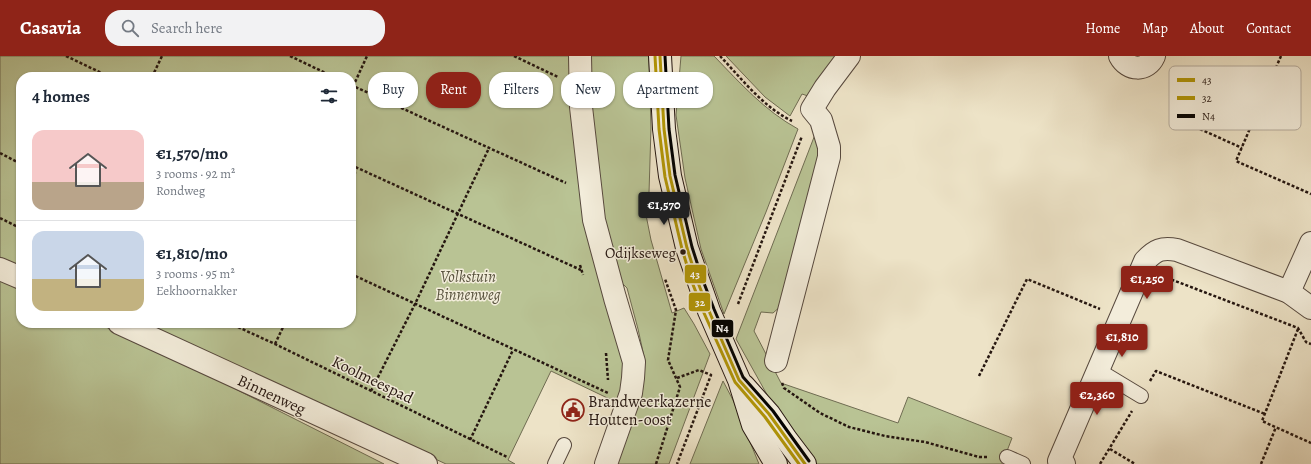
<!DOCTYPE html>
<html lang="en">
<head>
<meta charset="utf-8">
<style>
  :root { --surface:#fff; --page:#f2f2f3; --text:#1f2937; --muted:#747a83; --line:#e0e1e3; --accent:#8f2418 }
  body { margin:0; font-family:Alegreya,serif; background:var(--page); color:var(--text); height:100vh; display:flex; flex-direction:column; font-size:15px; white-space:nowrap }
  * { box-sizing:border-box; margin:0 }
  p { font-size:13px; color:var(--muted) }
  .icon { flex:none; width:22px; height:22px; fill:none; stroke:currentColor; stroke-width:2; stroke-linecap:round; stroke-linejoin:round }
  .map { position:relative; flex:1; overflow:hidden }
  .details { position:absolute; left:16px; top:16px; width:340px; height:256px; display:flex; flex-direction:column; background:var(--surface); border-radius:16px; box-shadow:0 1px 3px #0004 }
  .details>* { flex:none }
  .hud { position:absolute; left:368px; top:16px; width:380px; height:36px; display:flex; gap:8px }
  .price { position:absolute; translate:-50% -34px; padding:0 9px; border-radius:4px; background:var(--accent); color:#fff; font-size:13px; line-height:26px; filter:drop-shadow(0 1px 2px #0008) }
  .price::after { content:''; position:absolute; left:50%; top:24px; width:12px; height:9px; margin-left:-6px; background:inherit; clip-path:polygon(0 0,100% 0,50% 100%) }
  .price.selected { background:#222; color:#fff }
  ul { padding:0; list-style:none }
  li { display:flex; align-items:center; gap:12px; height:100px; padding:0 16px }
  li+li { border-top:1px solid var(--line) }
  li span { display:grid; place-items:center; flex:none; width:112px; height:80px; border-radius:12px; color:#555 }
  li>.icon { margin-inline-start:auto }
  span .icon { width:48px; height:48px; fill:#fffc; stroke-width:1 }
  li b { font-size:17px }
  h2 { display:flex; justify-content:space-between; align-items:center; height:48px; padding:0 16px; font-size:17px }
  .tag { padding:0 14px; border-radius:16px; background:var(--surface); box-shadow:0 1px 3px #0004; font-size:14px; line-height:36px }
  .tag.selected { background:var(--accent); color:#fff }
  header { display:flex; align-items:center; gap:24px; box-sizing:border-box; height:56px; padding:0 20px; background:var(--accent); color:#fff }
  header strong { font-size:19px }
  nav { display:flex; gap:22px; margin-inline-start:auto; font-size:14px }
  .search { width:280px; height:36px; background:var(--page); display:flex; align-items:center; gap:10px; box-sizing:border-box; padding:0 14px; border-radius:16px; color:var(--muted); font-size:15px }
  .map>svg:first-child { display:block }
</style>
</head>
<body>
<header>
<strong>Casavia</strong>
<div class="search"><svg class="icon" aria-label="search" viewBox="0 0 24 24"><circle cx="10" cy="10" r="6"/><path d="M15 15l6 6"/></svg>Search here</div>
<nav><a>Home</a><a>Map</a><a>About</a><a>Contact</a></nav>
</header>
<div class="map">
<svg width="1311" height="408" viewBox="0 0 1311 408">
  <rect width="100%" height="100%" fill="#ede3c7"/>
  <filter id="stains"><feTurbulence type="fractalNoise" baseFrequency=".005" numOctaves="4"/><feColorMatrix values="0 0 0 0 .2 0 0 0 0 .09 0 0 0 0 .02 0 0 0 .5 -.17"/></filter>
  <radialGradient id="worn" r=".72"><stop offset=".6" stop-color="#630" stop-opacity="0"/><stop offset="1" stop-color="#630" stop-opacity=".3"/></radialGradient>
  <g fill="#b9c394" stroke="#6f6c52">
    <polygon points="0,0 575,0 624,308 620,348 551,315 508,404 515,408 446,408 143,267 351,267 351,21 21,21 21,211 0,201"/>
    <polygon points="589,0 649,0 651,72 649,137 642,139 651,184 672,257 684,252 694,268 710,298 669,408 612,408 645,305 638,273 627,232 614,219 595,127"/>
    <path d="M 681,0 L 714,0 C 740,27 765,55 798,73 L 766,156 L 724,258 L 701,193 L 685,122 L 676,59 Z"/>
    <polygon points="726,0 842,0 811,41 802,38 790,60 765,41"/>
    <polygon points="816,76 823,95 782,249 773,257 761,256 754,275 781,327 898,367 908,341 1012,382 1002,408 813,408 770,344 736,283"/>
    <polygon points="0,222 21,232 21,267 97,267 180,305 384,408 0,408"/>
    <polygon points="723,325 733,344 759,408 690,408"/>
  </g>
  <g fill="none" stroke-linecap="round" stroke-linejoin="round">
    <g stroke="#57493e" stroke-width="16">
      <g id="service">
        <polyline points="1098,314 1141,340"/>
        <polyline points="1007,401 1023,408"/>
        <polyline points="555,408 564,389"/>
      </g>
    </g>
    <g stroke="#57493e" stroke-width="24">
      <g id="minor">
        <polyline points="580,0 581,51 594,164 615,242 634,306 633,322 631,337 606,408"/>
        <path d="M 1120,0 C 1128,15 1147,16 1154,0"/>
        <polyline points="0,213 21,222"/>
        <polyline points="1289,236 1311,187"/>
        <polyline points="119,267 426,408"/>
        <polyline points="776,305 829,101 829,91 821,64 812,53 825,32 849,0"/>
        <path d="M 1064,408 L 1059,405 L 1145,205 C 1155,194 1162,191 1177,194 L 1289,236 L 1311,252"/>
      </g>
    </g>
    <g stroke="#251610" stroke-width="24">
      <g id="secondary">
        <polyline points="660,0 664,73 670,120 687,192 709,255 739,324 753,369 776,408"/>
        <polyline points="744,330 769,358 786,383 805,408"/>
      </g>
    </g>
    <g stroke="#251610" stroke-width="2.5" stroke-dasharray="3 2" stroke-linecap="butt">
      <polyline points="66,0 110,21"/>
      <polyline points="290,0 334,21"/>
      <polyline points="514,0 558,21"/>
      <path d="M 720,0 C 742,23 763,51 792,65"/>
      <polyline points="1281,0 1236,105 1311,138"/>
      <polyline points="154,17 163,21"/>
      <polyline points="152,21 162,0"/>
      <polyline points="351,29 566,127"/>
      <polyline points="351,35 367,0"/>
      <polyline points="1200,73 1242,92"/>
      <polyline points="0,97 21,108"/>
      <polyline points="351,109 581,214"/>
      <polyline points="351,128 355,117 354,111"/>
      <polyline points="0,162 18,171 21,166"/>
      <polyline points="580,209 583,219"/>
      <polyline points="1167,215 1170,223 1298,272 1306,286 1311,288"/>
      <polyline points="351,218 608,337"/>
      <polyline points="738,248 802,80"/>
      <polyline points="229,267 275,288 507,401"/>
      <polyline points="1298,273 1262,365 1311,387"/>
      <polyline points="275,288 285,267"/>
      <polyline points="606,297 608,324"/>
      <polyline points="979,320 1027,223 1100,253"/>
      <polyline points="677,322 699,314 711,319 677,408"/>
      <polyline points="1150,325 1156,315 1265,358"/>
      <polyline points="782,327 784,332 820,357 849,371 885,380 925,386 979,401 989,401"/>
      <polyline points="371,335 415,248 489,92"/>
      <polyline points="470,384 513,294"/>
      <polyline points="1110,393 1135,408"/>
      <polyline points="656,408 680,331 668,304 676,254 665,223"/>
      <polyline points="1100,408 1132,355"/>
      <polyline points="1261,408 1276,371"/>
    </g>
    <use href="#service" stroke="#f3eddb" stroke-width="14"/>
    <use href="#minor" stroke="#f3eddb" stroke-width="22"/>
    <use href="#secondary" stroke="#f3eddb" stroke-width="22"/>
    <g stroke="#f3eddb" stroke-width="6">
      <polyline id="bus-1" points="660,0 664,73 670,120 687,192 697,224 709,255 739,324 769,358 805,408"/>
    </g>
    <g stroke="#f3eddb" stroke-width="6">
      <polyline id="bus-2" points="655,0 659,73 665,121 682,193 692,226 704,257 735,326 765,361 799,408"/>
    </g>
    <g stroke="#f3eddb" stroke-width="6">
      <polyline id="bus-3" points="665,0 669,73 675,119 692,191 702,222 714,253 743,321 773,355 809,405"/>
    </g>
    <use href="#bus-1" stroke="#b19506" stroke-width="3"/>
    <use href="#bus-2" stroke="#b19506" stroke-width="3"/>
    <use href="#bus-3" stroke="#000" stroke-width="3"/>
  </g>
  <defs>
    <g id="civic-ring" transform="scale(1.15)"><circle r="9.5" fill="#f3eddb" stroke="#8f2418" stroke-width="1.5"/><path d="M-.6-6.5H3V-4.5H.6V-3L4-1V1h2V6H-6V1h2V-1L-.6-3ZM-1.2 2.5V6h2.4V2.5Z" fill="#8f2418"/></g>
  </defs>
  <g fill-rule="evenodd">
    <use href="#civic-ring" x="573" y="354"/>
  </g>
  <circle fill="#251610" stroke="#f3eddb" stroke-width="1.5" cx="683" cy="196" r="3.5"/>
  <g text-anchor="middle" stroke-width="3" stroke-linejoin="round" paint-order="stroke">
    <g font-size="15" fill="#251610" stroke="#f3eddb" text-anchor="end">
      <text x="676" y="202">Odijkseweg</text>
    </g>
    <g font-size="16" font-style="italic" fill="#59533e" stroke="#f3eddb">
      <text x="468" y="226">Volkstuin<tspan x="468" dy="18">Binnenweg</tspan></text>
    </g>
    <g font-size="16" fill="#251610" stroke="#f3eddb">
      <text transform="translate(373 323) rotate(26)" y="6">Koolmeespad</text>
      <text transform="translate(272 338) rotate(25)" y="6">Binnenweg</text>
    </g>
    <g font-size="16" fill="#251610" stroke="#f3eddb" text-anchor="start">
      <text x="588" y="351">Brandweerkazerne<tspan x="588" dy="18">Houten-oost</tspan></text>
    </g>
  </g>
  <rect x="1169" y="10" width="132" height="64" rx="6" fill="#f3eddb" stroke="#b5ac9e" stroke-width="1"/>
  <rect x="1177" y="22" width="18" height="4" fill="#b19506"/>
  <rect x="1177" y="40" width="18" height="4" fill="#b19506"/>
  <rect x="1177" y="58" width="18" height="4" fill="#000"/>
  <g font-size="11" fill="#251610">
    <text x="1202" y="28">43</text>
    <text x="1202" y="46">32</text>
    <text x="1202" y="64">N4</text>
  </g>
  <g stroke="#f3eddb" stroke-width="1.5">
    <rect x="684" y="208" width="23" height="20" rx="4" fill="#b19506"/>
    <rect x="688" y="236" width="23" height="20" rx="4" fill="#b19506"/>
    <rect x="711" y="263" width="23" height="19" rx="4" fill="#000"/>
  </g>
  <g font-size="11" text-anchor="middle" font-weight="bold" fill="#fff">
    <text x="695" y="222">43</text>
    <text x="700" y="250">32</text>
    <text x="722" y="276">N4</text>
  </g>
  <rect width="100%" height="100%" filter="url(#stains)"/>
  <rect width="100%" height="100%" fill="url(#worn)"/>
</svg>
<b class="price selected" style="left:664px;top:170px">€1,570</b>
<b class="price" style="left:1147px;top:244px">€1,250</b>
<b class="price" style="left:1122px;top:302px">€1,810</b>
<b class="price" style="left:1097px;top:360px">€2,360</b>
<div class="hud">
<a class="tag">Buy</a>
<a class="tag selected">Rent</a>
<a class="tag">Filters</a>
<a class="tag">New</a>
<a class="tag">Apartment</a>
</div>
<section class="details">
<h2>4 homes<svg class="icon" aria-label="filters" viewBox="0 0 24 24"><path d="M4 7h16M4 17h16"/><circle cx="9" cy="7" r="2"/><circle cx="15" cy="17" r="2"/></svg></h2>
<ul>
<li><span style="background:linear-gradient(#f6c9c9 65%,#b9a48a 0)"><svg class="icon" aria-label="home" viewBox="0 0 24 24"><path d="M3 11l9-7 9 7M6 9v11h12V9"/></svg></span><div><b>€1,570/mo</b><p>3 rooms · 92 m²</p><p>Rondweg</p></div></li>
<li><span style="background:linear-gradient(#c9d6e8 60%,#c2b280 0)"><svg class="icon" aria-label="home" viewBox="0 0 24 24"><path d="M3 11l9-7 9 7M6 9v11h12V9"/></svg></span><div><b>€1,810/mo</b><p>3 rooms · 95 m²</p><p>Eekhoornakker</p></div></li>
</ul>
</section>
</div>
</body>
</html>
